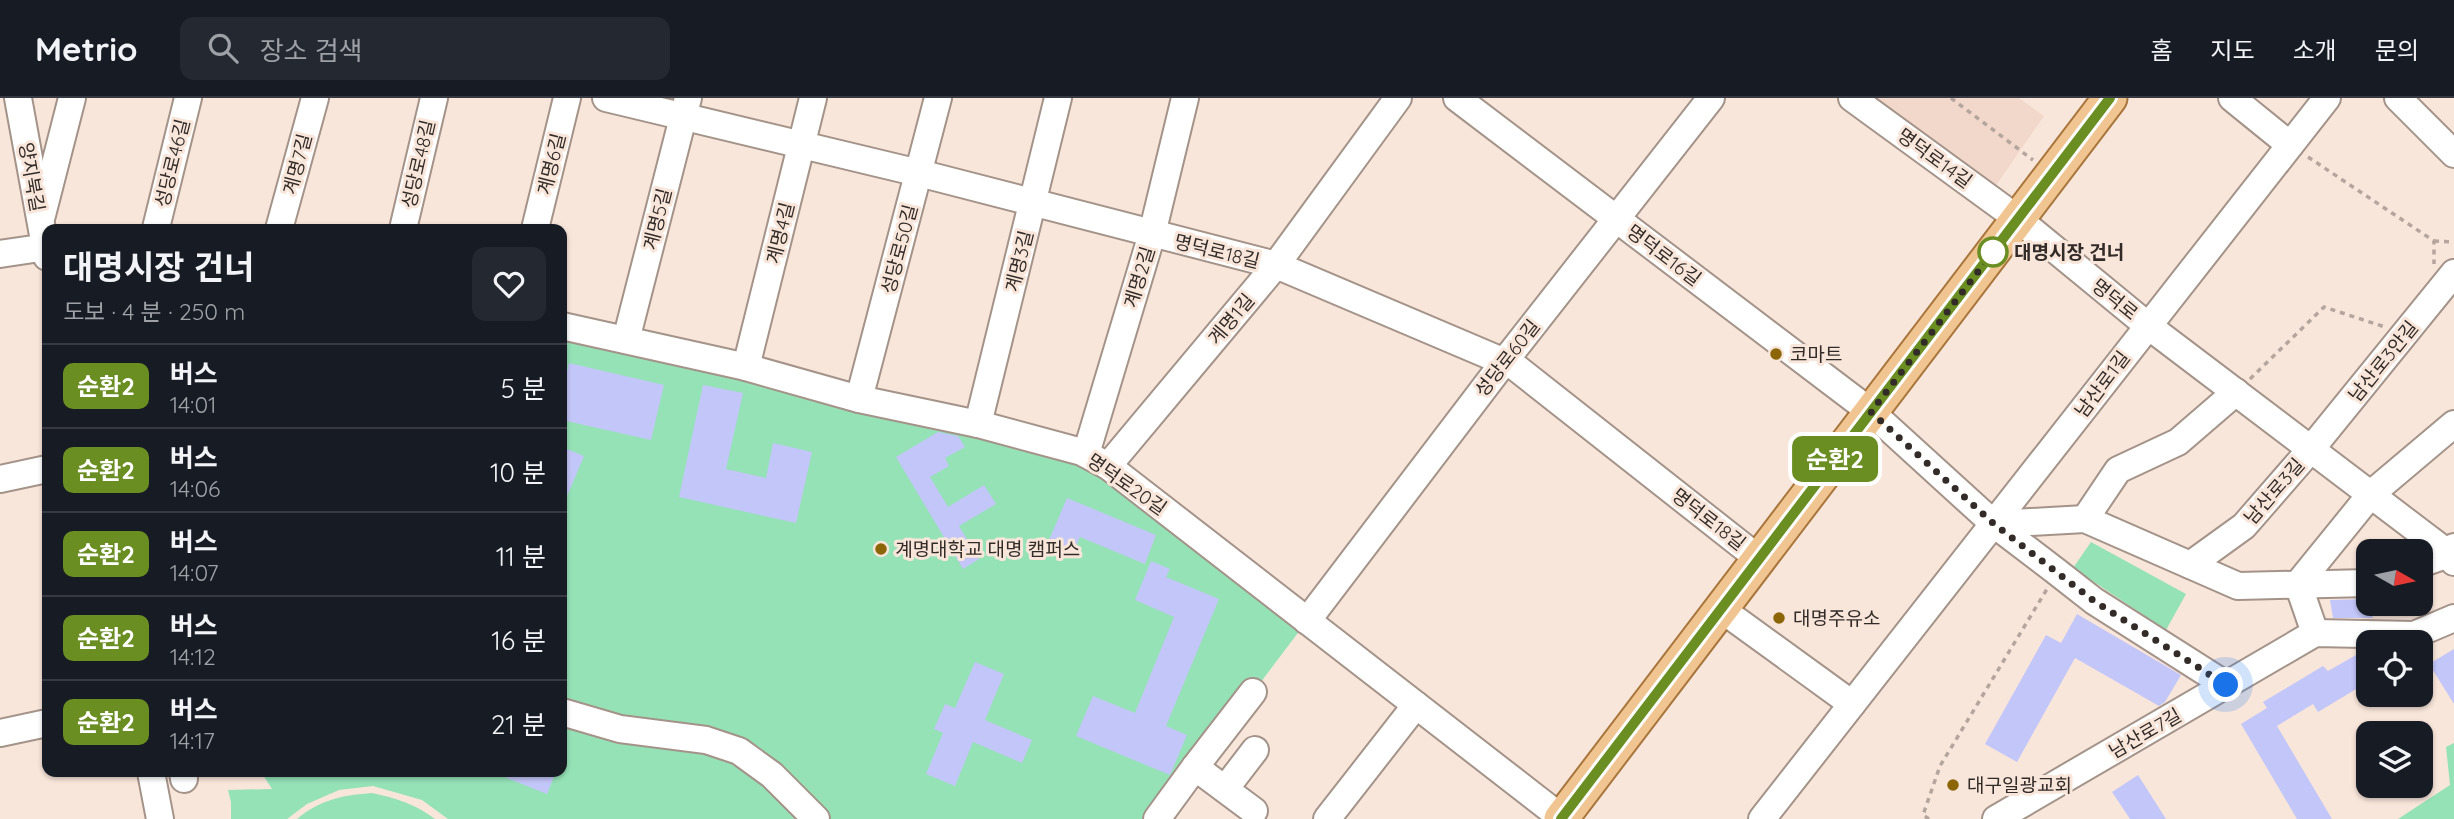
<!DOCTYPE html>
<html lang="ko">
<head>
<meta charset="utf-8">
<style>
	body { margin:0; font-family:Quicksand,"Noto Sans KR",sans-serif; background:#242831; color:#f1f3f6; height:100vh; display:flex; flex-direction:column; font-size:26px; white-space:nowrap }
	* { box-sizing:border-box; margin:0 }
	p { font-size:23px; color:#9ea1a6 }
	.icon { flex:none; width:38px; height:38px; fill:none; stroke:currentColor; stroke-width:2; stroke-linecap:round; stroke-linejoin:round }
	.map { position:relative; flex:1; overflow:hidden }
	.panel { position:absolute; left:42px; top:126px; width:525px; height:553px; display:flex; flex-direction:column; background:#171b24; border-radius:14px; box-shadow:0 2px 5px #0004 }
	.panel>* { flex:none }
	.badge { padding:0 14px; border-radius:10px; font-size:24px; line-height:46px }
	.needle { width:46px; rotate:99deg }
	.fabs { position:absolute; left:2356px; top:441px; display:grid; gap:14px }
	.fabs a { display:grid; place-items:center; width:77px; height:77px; border-radius:14px; background:#171b24; box-shadow:0 2px 5px #0004; font-size:35px }
	.you { position:absolute; width:35px; height:35px; margin:-18px; border:5px solid #fff; border-radius:50%; background:#1a73e8; box-shadow:0 0 0 10px #1a73e833 }
	.map>.badge { position:absolute; translate:-50% -50%; box-shadow:0 0 0 4px #fff }
	.round { display:grid; place-items:center; flex:none; width:74px; height:74px; border-radius:14px; background:#242831 }
	.overview { display:flex; align-items:center; justify-content:space-between; height:119px; padding:0 21px }
	h1 { font-size:33px; font-weight:700; line-height:52px }
	ul { padding:0; list-style:none }
	li { display:flex; align-items:center; gap:21px; height:84px; padding:0 21px; border-top:2px solid #363941 }
	li div { flex:1 }
	li b { display:block; font-size:26px }
	li em { font-style:normal }
	li .badge { min-width:77px; font-weight:700; text-align:center }
	header { display:flex; align-items:center; gap:42px; box-sizing:border-box; height:98px; padding:0 35px; background:#171b24; border-bottom:2px solid #363941 }
	header strong { font-size:33px }
	nav { display:flex; gap:38px; margin-inline-start:auto; font-size:24px }
	.search { width:490px; height:63px; background:#242831; display:flex; align-items:center; gap:18px; box-sizing:border-box; padding:0 24px; border-radius:14px; color:#9ea1a6; font-size:26px }
	.map>svg:first-child { display:block }
	.built { fill:#f2d8ca }
	.green { fill:#95e2b7 }
	.building { fill:#c3c6f8 }
	.lines { fill:none; stroke-linecap:round; stroke-linejoin:round }
	.minor-casing { stroke:#a49389; stroke-width:30 }
	.major-casing { stroke:#a8763c; stroke-width:37 }
	.path { stroke:#b4a59d; stroke-width:3.5; stroke-dasharray:5 5; stroke-linecap:butt }
	.minor { stroke:#fff; stroke-width:26 }
	.major { stroke:#f1c591; stroke-width:33 }
	.line-casing { stroke:#fff; stroke-width:16 }
	.line { stroke:#6b8e23; stroke-width:10 }
	.walk { stroke:#322b27; stroke-width:7; stroke-dasharray:0 12.6 }
	.stop-dot { fill:#fff; stroke:#6b8e23; stroke-width:3.5 }
	.poi-dot { fill:#8c6506; stroke:#f9e6db; stroke-width:2.5 }
	.labels { text-anchor:middle; dominant-baseline:central; stroke-width:6; stroke-linejoin:round; paint-order:stroke }
	.street-label { font-size:19px; fill:#322b27; stroke:#f9e6db }
	.stop-label { font-size:19px; font-weight:bold; fill:#322b27; stroke:#f9e6db; text-anchor:start }
	.poi-label { font-size:19px; fill:#322b27; stroke:#f9e6db; text-anchor:start }
</style>
</head>
<body>
<header>
<strong>Metrio</strong>
<div class="search"><svg class="icon" aria-label="search" viewBox="0 0 24 24"><circle cx="10" cy="10" r="6"/><path d="M15 15l6 6"/></svg>장소 검색</div>
<nav><a>홈</a><a>지도</a><a>소개</a><a>문의</a></nav>
</header>
<div class="map">
<svg width="2454" height="721" viewBox="0 0 2454 721">
	<rect width="100%" height="100%" fill="#f9e6db"/>
	<!-- built -->
	<polygon class="built" points="1863,0 2019,0 2044,18 1988,99"/>
	<!-- green -->
	<g class="green">
		<polygon points="562,228 1086,356 1307,523 1157,721 448,721 422,702 373,688 339,692 307,706 287,721 231,721 231,704 228,692 272,691 261,674 562,674"/>
		<polygon points="2091,444 2186,496 2166,532 2073,470"/>
		<polygon points="2454,645 2454,721 2398,721 2450,687 2446,649"/>
		<path d="M372,695c24,5 43,11 63,26h-138c22,-19 46,-24 75,-26z"/>
	</g>
	<!-- building -->
	<g class="building">
		<polygon points="569,265 664,287 651,342 562,322 562,295"/>
		<polygon points="703,287 743,295 726,371 766,380 773,345 812,354 796,425 679,399"/>
		<polygon points="938,334 958,338 965,349 945,360 949,368 930,379 948,409 984,387 996,406 959,428 979,461 963,471 896,359"/>
		<polygon points="562,349 584,358 562,410"/>
		<polygon points="1067,400 1156,437 1145,466 1080,439 1071,459 1046,449"/>
		<polygon points="1151,463 1170,471 1166,479 1219,501 1166,628 1187,637 1170,677 1076,638 1093,598 1135,615 1174,519 1135,502"/>
		<polygon points="2368,501 2373,520 2333,520 2330,502"/>
		<polygon points="2077,516 2181,577 2165,604 2159,608 2075,560 2017,664 1985,646 2046,537 2061,545"/>
		<polygon points="2454,551 2454,606 2429,566"/>
		<polygon points="2356,557 2368,577 2368,584 2318,614 2313,606 2277,628 2332,721 2297,721 2241,626 2267,610 2263,604 2323,568 2328,573"/>
		<polygon points="975,564 1004,576 985,622 1032,642 1022,665 973,644 955,688 926,676 943,635 934,631 945,606 955,610"/>
		<polygon points="492,674 556,674 547,696"/>
		<polygon points="2138,677 2166,721 2130,721 2112,694"/>
	</g>
	<g class="lines">
		<defs>
			<g id="minor">
				<polyline points="18,0 47,159"/>
				<polyline points="606,0 919,75 1276,167 1514,268 1759,461"/>
				<polyline points="1457,0 1871,314 1994,426 2057,474 2094,503 2226,587"/>
				<polyline points="1852,0 2018,121 2147,227 2449,456 2454,464"/>
				<polyline points="2232,0 2290,47"/>
				<polyline points="2398,0 2454,56"/>
				<polyline points="42,117 72,0"/>
				<polyline points="156,130 188,0"/>
				<polyline points="279,131 315,0"/>
				<polyline points="403,131 434,0"/>
				<polyline points="535,131 567,0"/>
				<polyline points="0,156 47,149"/>
				<polyline points="562,228 742,268 859,301 978,326 1082,354 1108,368 1563,721"/>
				<polyline points="626,242 688,0"/>
				<polyline points="746,269 813,0"/>
				<polyline points="859,301 938,0"/>
				<polyline points="978,326 1058,0"/>
				<polyline points="1086,356 1152,136 1185,0"/>
				<polyline points="1108,368 1276,167 1398,0"/>
				<polyline points="0,381 47,371"/>
				<polyline points="2085,421 2118,372 2178,344 2236,294"/>
				<polyline points="1994,426 2085,421 2238,488 2368,485"/>
				<polyline points="2420,466 2449,456 2454,449"/>
				<polyline points="2190,467 2244,428 2311,351 2454,175"/>
				<polyline points="1721,511 1852,606"/>
				<polyline points="1307,523 1504,264 1711,0"/>
				<polyline points="2315,535 2298,486 2371,396 2454,326"/>
				<polyline points="562,614 620,631 706,642 739,653 772,677 816,721"/>
				<polyline points="0,635 47,625"/>
				<polyline points="1195,669 1253,594"/>
				<polyline points="151,674 160,721"/>
				<polyline points="183,674 184,681"/>
				<polyline points="1225,691 1255,652"/>
				<polyline points="1157,721 1195,669 1254,713"/>
				<polyline points="1327,721 1416,607"/>
				<polyline points="1762,721 2327,0"/>
				<polyline points="1996,721 2315,535 2414,537 2454,520"/>
			</g>
			<polyline id="major" points="1561,721 2110,0"/>
		</defs>
		<!-- minor casing -->
		<use href="#minor" class="minor-casing"/>
		<!-- major casing -->
		<use href="#major" class="major-casing"/>
		<!-- path -->
		<g class="path">
			<polyline points="1951,0 2033,62"/>
			<polyline points="2308,59 2434,143 2434,166"/>
			<polyline points="2434,143 2454,144"/>
			<polyline points="2250,281 2324,209 2385,229"/>
			<polyline points="1929,721 1923,717 1940,668 2047,491"/>
		</g>
		<!-- minor -->
		<use href="#minor" class="minor"/>
		<!-- major -->
		<use href="#major" class="major"/>
	</g>
	<g class="lines">
		<defs>
			<polyline id="line" points="1561,721 2110,0"/>
		</defs>
		<!-- line casing -->
		<use href="#line" class="line-casing"/>
		<!-- line -->
		<use href="#line" class="line"/>
		<!-- walk -->
		<polyline class="walk" points="1993,154 1871,314 1994,426 2094,503 2226,587"/>
	</g>
	<!-- markers -->
	<circle class="stop-dot" cx="1993" cy="154" r="14"/>
	<g class="poi-dot">
		<circle cx="1776" cy="256" r="7"/>
		<circle cx="881" cy="451" r="7"/>
		<circle cx="1779" cy="520" r="7"/>
		<circle cx="1953" cy="687" r="7"/>
	</g>
	<g class="labels">
		<!-- street labels -->
		<g class="street-label">
			<text transform="translate(1935 60) rotate(36)">명덕로14길</text>
			<text transform="translate(172 65) rotate(-76)">성당로46길</text>
			<text transform="translate(297 66) rotate(-75)">계명7길</text>
			<text transform="translate(418 66) rotate(-77)">성당로48길</text>
			<text transform="translate(551 66) rotate(-76)">계명6길</text>
			<text transform="translate(32 79) rotate(80)">양지북길</text>
			<text transform="translate(657 121) rotate(-76)">계명5길</text>
			<text transform="translate(780 135) rotate(-76)">계명4길</text>
			<text transform="translate(899 151) rotate(-75)">성당로50길</text>
			<text transform="translate(1217 153) rotate(14)">명덕로18길</text>
			<text transform="translate(1664 157) rotate(37)">명덕로16길</text>
			<text transform="translate(1019 163) rotate(-76)">계명3길</text>
			<text transform="translate(1139 179) rotate(-73)">계명2길</text>
			<text transform="translate(2115 201) rotate(39)">명덕로</text>
			<text transform="translate(1231 221) rotate(-50)">계명1길</text>
			<text transform="translate(1507 260) rotate(-52)">성당로60길</text>
			<text transform="translate(2383 263) rotate(-51)">남산로3안길</text>
			<text transform="translate(2102 286) rotate(-53)">남산로1길</text>
			<text transform="translate(1127 386) rotate(35)">명덕로20길</text>
			<text transform="translate(2274 393) rotate(-49)">남산로3길</text>
			<text transform="translate(1709 421) rotate(38)">명덕로18길</text>
			<text transform="translate(2145 635) rotate(-30)">남산로7길</text>
		</g>
		<!-- stop labels -->
		<g class="stop-label">
			<text x="2014" y="154">대명시장 건너</text>
		</g>
		<!-- poi labels -->
		<g class="poi-label">
			<text x="1790" y="256">코마트</text>
			<text x="895" y="451">계명대학교 대명 캠퍼스</text>
			<text x="1793" y="520">대명주유소</text>
			<text x="1967" y="687">대구일광교회</text>
		</g>
	</g>
</svg>
<div class="fabs">
<a><svg class="needle" viewBox="-14 -14 28 28"><path d="M0-13l5 13h-10z" fill="#e53935"/><path d="M0 13l5-13h-10z" fill="#9ea1a6"/></svg></a>
<a><svg class="icon" aria-label="locate" viewBox="0 0 24 24"><circle cx="12" cy="12" r="6"/><path d="M12 2v4M12 18v4M2 12h4M18 12h4"/></svg></a>
<a><svg class="icon" aria-label="layers" viewBox="0 0 24 24"><path d="M12 4l9 5-9 5-9-5zM3 14l9 5 9-5"/></svg></a>
</div>
<div class="you" style="left:2226px;top:587px"></div>
<b class="badge" style="left:1835px;top:361px;background:#6b8e23;color:#fff">순환2</b>
<section class="panel">
<div class="overview"><div><h1>대명시장 건너</h1><p>도보 · 4 분 · 250 m</p></div><a class="round"><svg class="icon" aria-label="heart" viewBox="0 0 24 24"><path d="M12 20l-8-8c-3-5 5-10 8-4 3-6 11-1 8 4z"/></svg></a></div>
<ul>
<li><span class="badge" style="background:#6b8e23;color:#fff">순환2</span><div><b>버스</b><p>14:01</p></div><em>5 분</em></li>
<li><span class="badge" style="background:#6b8e23;color:#fff">순환2</span><div><b>버스</b><p>14:06</p></div><em>10 분</em></li>
<li><span class="badge" style="background:#6b8e23;color:#fff">순환2</span><div><b>버스</b><p>14:07</p></div><em>11 분</em></li>
<li><span class="badge" style="background:#6b8e23;color:#fff">순환2</span><div><b>버스</b><p>14:12</p></div><em>16 분</em></li>
<li><span class="badge" style="background:#6b8e23;color:#fff">순환2</span><div><b>버스</b><p>14:17</p></div><em>21 분</em></li>
</ul>
</section>
</div>
</body>
</html>
